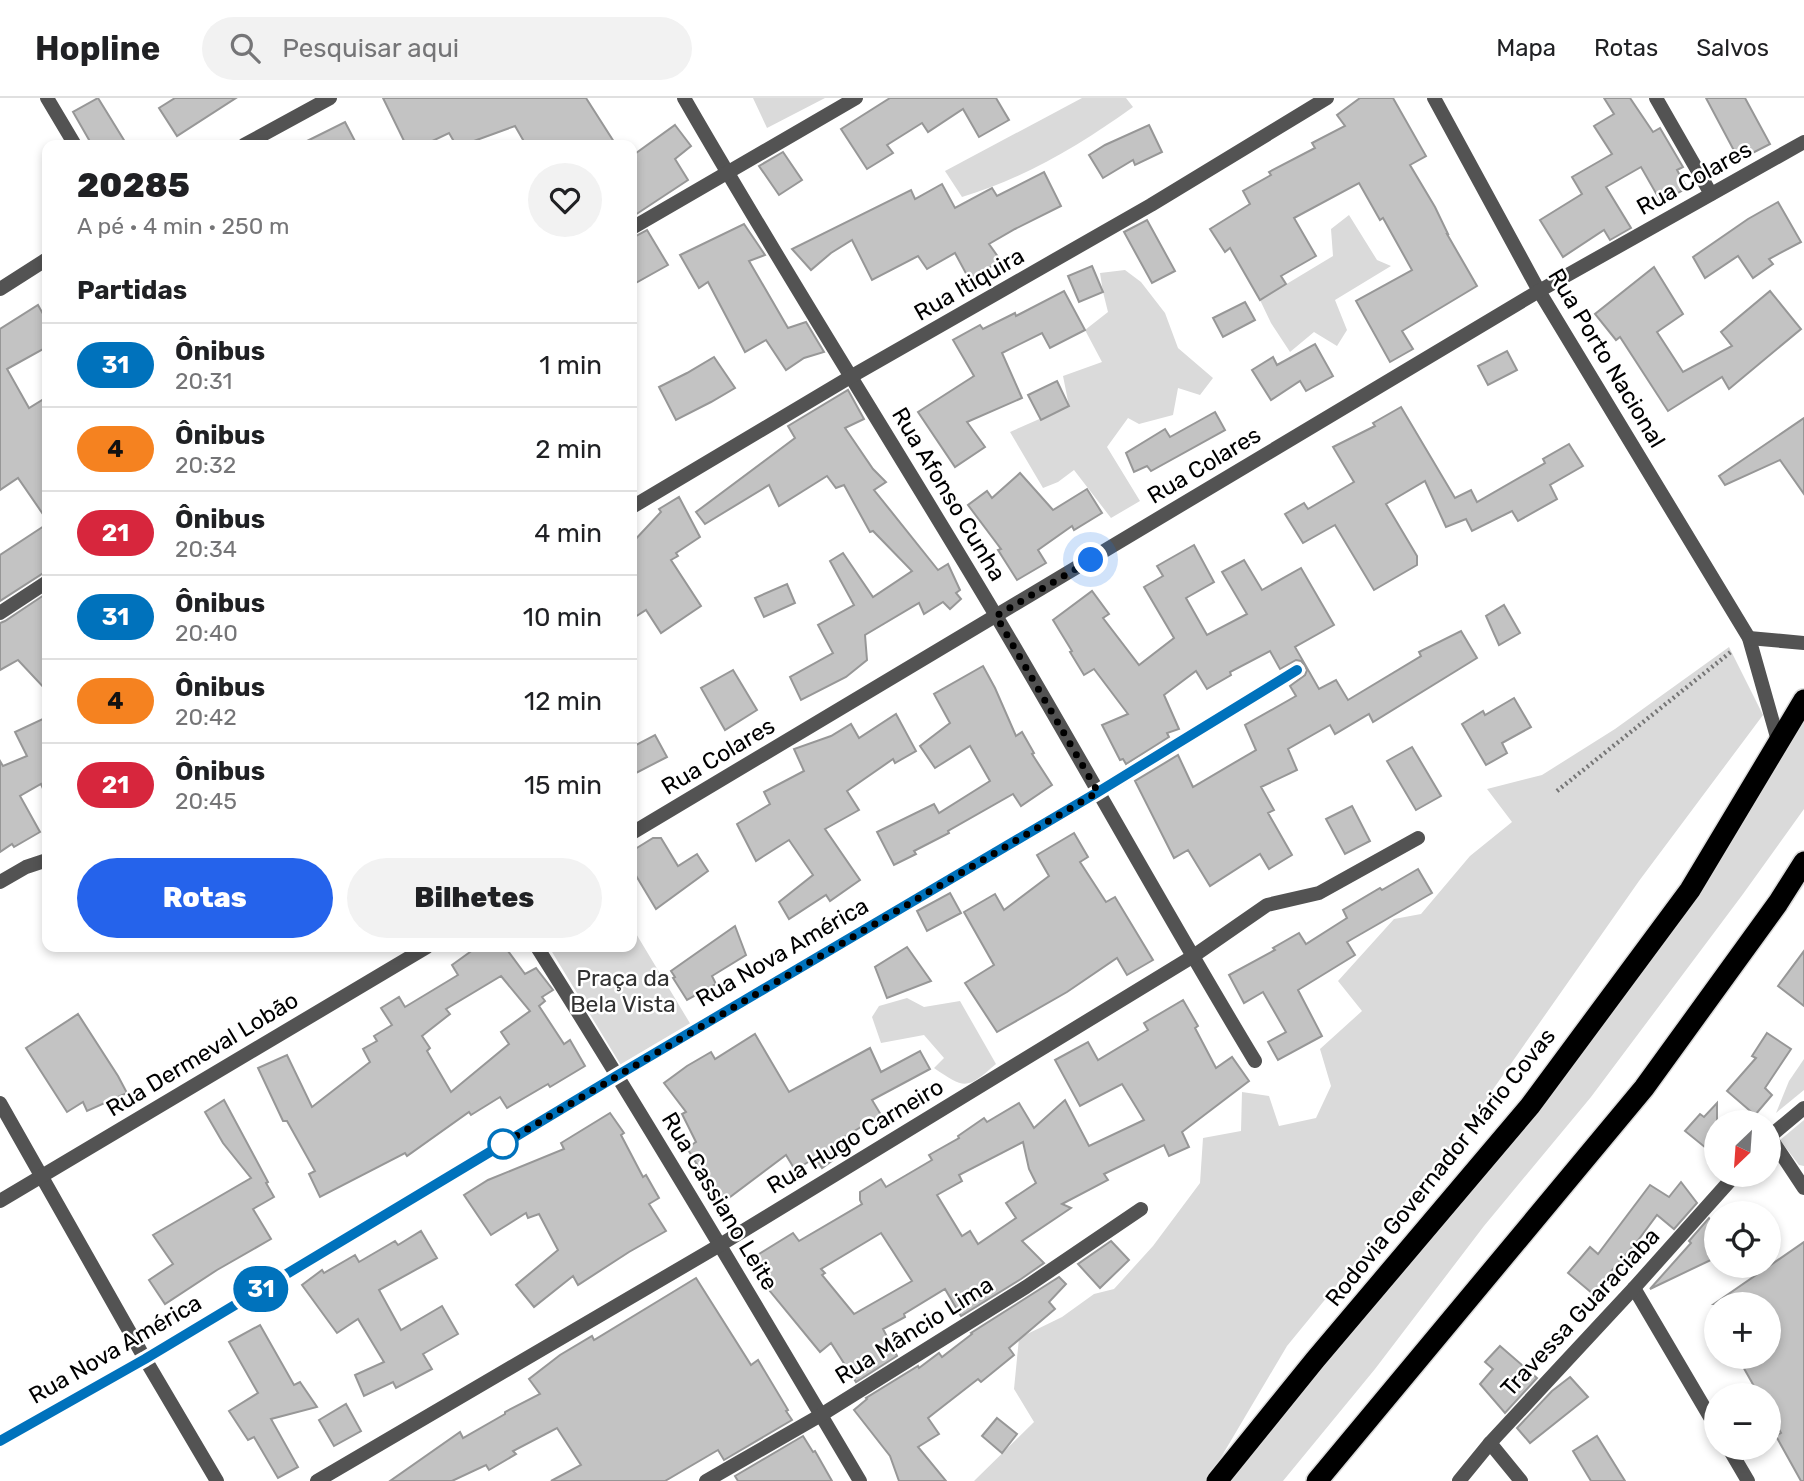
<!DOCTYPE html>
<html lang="pt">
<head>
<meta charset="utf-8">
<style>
	body { margin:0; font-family:Rubik,sans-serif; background:#f2f2f2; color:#202124; height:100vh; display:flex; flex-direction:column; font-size:26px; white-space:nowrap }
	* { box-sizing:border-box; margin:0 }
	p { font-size:23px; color:#757577 }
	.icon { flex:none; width:38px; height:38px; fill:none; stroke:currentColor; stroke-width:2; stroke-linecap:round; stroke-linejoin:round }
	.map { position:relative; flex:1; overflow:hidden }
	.drawer { position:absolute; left:42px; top:42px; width:595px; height:812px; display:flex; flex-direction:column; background:#fff; border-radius:14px; box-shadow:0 4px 10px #0003 }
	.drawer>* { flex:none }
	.badge { padding:0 14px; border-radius:23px; font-size:24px; line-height:46px }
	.needle { width:46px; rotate:205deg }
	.fabs { position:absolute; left:1704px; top:1012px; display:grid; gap:14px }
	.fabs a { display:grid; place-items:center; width:77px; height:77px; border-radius:50%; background:#fff; box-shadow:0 4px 10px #0003; font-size:35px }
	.you { position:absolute; width:35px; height:35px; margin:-18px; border:5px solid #fff; border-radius:50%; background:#1a73e8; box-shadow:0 0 0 10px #1a73e833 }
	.map>.badge { position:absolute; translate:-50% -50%; box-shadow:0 0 0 4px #fff }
	h2 { padding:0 35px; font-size:26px; line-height:63px }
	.round { display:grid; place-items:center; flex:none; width:74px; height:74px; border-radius:37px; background:#f2f2f2 }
	.summary { display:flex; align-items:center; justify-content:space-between; height:119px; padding:0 35px }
	h1 { font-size:33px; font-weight:800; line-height:52px }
	.action { display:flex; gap:14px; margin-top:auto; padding:14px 35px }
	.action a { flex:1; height:80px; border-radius:42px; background:#2563eb; color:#fff; font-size:28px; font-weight:800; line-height:80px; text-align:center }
	.action a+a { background:#f2f2f2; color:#202124 }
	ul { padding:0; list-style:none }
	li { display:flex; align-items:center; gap:21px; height:84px; padding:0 35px; border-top:2px solid #e0e0e0 }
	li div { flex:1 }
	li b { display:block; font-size:26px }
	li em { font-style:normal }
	li .badge { min-width:77px; font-weight:700; text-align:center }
	header { display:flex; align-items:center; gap:42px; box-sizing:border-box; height:98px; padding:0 35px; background:#fff; border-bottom:2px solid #e0e0e0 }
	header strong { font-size:33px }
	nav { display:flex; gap:38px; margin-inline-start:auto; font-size:24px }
	.search { width:490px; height:63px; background:#f2f2f2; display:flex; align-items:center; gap:18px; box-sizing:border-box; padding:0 24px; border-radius:38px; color:#757577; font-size:26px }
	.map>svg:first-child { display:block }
	.green { fill:#dadada }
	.building { fill:#c3c3c3; stroke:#979797; stroke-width:2; fill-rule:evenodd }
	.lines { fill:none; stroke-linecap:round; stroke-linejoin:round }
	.highway-casing { stroke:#dbdbdb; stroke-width:24 }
	.path { stroke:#757575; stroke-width:4.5; stroke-dasharray:2 3.5; stroke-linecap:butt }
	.street { stroke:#535353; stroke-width:14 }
	.highway { stroke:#000; stroke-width:21 }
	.line-casing { stroke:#fff; stroke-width:16 }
	.line { stroke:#0072bc; stroke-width:10 }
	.walk { stroke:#000; stroke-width:7; stroke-dasharray:0 12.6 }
	.stop-dot { fill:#fff; stroke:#0072bc; stroke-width:3.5 }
	.labels { text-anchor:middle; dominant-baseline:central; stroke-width:5; stroke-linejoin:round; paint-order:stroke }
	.street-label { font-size:23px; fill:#000; stroke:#fff }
	.park-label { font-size:23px; fill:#313131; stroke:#fff }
</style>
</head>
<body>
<header>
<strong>Hopline</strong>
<div class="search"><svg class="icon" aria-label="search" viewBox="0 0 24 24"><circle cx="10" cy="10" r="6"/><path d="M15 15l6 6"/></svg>Pesquisar aqui</div>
<nav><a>Mapa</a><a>Rotas</a><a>Salvos</a></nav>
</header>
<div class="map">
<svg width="1804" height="1383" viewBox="0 0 1804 1383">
	<rect width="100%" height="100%" fill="#fff"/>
	<!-- green -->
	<g class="green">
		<polygon points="753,0 825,0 767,30"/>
		<path d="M1082,0h44l7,9c-53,38 -108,71 -171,90l-17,-26z"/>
		<polygon points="1349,117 1377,162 1391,168 1335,202 1347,232 1337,248 1314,234 1290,254 1271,225 1260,202 1333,158 1331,131"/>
		<polygon points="1125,172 1141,184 1165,215 1178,250 1213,280 1200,297 1178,290 1173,317 1139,326 1128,320 1107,349 1140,403 1111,420 1074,372 1058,384 1043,390 1010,334 1069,308 1063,278 1102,264 1085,232 1108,214 1103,194 1100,175"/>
		<polygon points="1729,549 1763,617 1639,783 1468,1027 1287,1248 1207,1383 974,1383 1034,1324 1014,1291 1019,1240 1062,1219 1094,1196 1114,1191 1153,1148 1200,1085 1203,1040 1241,1033 1242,994 1269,998 1279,1028 1316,1020 1331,988 1320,951 1362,913 1338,883 1394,821 1421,816 1470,758 1512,724 1487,691 1542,677 1615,631"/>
		<polygon points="1804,622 1804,711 1743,796 1591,999 1484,1128 1375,1271 1283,1383 1222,1383 1720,756"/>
		<polygon points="632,829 691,927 622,969 549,849 632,849"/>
		<path d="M907,900l17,9 36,-6 36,63c-29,25 -30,26 -62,4l10,-10 -20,-23 -43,8 -9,-26 7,-11z"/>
		<polygon points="1804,961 1804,992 1776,1015 1789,983"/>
		<polygon points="1804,1022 1804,1068 1799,1067 1780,1042"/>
	</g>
	<!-- building -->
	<g class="building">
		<polygon points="98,0 127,47 92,47 73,14"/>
		<polygon points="175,0 236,0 177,38 159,10"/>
		<polygon points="383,0 586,0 616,47 526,47 515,28 463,47 456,47 449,35 424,47 406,47"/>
		<polygon points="890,0 996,0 1009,22 979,39 963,11 928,34 922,25 887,47 893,55 867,71 841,31"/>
		<polygon points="1360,0 1393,0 1426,58 1410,67 1435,109 1448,136 1447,136 1477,188 1402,233 1413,251 1390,264 1356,203 1412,172 1383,120 1380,122 1359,85 1294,120 1316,158 1281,178 1286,186 1260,202 1230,150 1225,154 1210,131 1250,106 1243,93 1271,77 1269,74 1315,50 1312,45 1345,28 1337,17"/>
		<polygon points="1604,0 1630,0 1653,34 1660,30 1683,69 1677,72 1687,90 1661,104 1641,69 1606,89 1631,130 1610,142 1604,132 1563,159 1540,122 1582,96 1572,79 1612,56 1594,28 1614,16"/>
		<polygon points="1706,0 1745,0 1770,46 1739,62"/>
		<polygon points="345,24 357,47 299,47"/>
		<polygon points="675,27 691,48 675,61 688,82 632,119 632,58"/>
		<polygon points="1149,27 1162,54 1135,67 1133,62 1103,80 1089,57 1105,47"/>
		<polygon points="783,54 802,82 779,97 759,68"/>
		<polygon points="1044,74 1061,108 1015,131 989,146 1001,163 969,181 955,155 927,171 918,158 872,182 852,142 831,155 811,172 792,151 911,92 915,101 942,86 955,110 992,90 997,98"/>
		<polygon points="1778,104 1801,144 1769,161 1773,166 1753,180 1738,158 1705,180 1693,159 1748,121"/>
		<polygon points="1147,122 1175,173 1152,185 1124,134"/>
		<polygon points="744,126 765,157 749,163 788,230 806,224 824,254 804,260 786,272 766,242 745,254 708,184 699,190 680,157"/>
		<polygon points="647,132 668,167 632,187 632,140"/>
		<polygon points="1092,168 1103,194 1079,204 1068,178"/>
		<polygon points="1654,169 1683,216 1657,234 1683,274 1732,248 1721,234 1770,193 1801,231 1729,291 1722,279 1668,313 1620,239 1616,242 1595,216"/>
		<polygon points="1064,193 1085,232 1050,250 1042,235 1002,255 1022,300 967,324 985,349 955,369 918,314 974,278 953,242 980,227 983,231 1015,215 1016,218"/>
		<polygon points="1245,204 1255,222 1223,239 1213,220"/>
		<polygon points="38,207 47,223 47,249 7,271 29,310 47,299 47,422 18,380 0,392 0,231"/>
		<polygon points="1315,246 1333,278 1306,293 1300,283 1271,302 1252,272 1273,259 1277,267"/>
		<polygon points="1507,253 1517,272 1488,287 1478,268"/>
		<polygon points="714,259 735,290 711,304 676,322 659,289 687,275"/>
		<polygon points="1057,283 1069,308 1041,322 1028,297"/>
		<polygon points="848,292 864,321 845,330 873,371 886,384 874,392 938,472 948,466 960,492 956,495 961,501 950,511 943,504 924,516 919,505 865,537 867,562 846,579 801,602 790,579 833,555 818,527 854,507 830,463 843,455 873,499 912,473 873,433 870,434 844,387 836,390 827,378 779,408 769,387 705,426 696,414 795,340 788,328"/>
		<polygon points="1401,309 1455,400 1471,392 1477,404 1545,365 1543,361 1569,346 1583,368 1550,387 1557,401 1518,423 1512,413 1472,433 1466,421 1446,429 1425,383 1386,406 1417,458 1417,467 1374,492 1335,427 1303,445 1285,416 1304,405 1308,411 1354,384 1333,349 1375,328 1373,325"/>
		<polygon points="1215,314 1225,332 1151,373 1147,368 1134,374 1126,355 1165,331 1170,339"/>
		<polygon points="1804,320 1804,396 1780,362 1725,387 1719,378"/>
		<polygon points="1020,375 1053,412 1087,391 1102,415 1074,432 1072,428 1038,452 1046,465 1017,482 998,452 1001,451 968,407 987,393 992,400"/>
		<polygon points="679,399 700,439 676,455 678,458 671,462 701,508 661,535 646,512 632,521 632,445 661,414 659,411"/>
		<polygon points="47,426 47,474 42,476 0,503 0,457"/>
		<polygon points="1194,447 1214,484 1186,500 1207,537 1247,516 1222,474 1244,462 1262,492 1301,470 1334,527 1295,549 1319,591 1336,582 1348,602 1421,558 1419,554 1461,533 1477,560 1373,624 1369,616 1335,636 1330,627 1288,651 1297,672 1261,689 1274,712 1268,715 1292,757 1269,771 1260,756 1210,788 1188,752 1174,760 1135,683 1178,657 1193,689 1256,652 1245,627 1296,598 1290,588 1305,577 1307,572 1305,568 1301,563 1296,562 1280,571 1270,553 1230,574 1231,577 1207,591 1196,573 1164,597 1179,631 1167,635 1169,639 1126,666 1123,661 1120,662 1102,627 1128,616 1094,571 1084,577 1070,554 1072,553 1053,522 1092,493 1109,516 1103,520 1139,567 1174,540 1144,489 1163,478 1157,468"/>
		<polygon points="787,486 795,505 764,519 755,500"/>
		<polygon points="47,495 47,593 18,562 0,572 0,525 5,523"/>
		<polygon points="1504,507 1520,535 1499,547 1486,518"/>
		<polygon points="983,568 995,590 1016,638 1022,634 1034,655 1032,656 1052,687 1021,708 1013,696 948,733 949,735 914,753 916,756 894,767 877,734 934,706 939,715 990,683 970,648 935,670 920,648 950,625 934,596"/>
		<polygon points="733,572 757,612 725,632 701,590"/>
		<polygon points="1514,600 1531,629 1502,645 1507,655 1486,667 1462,626 1483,613 1485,617"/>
		<polygon points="896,616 916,653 895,665 893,661 847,693 859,712 825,731 860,782 830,803 826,797 789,821 779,804 813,777 789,742 756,763 737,726 770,706 764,694 804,673 794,651 831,638 851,626 859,640"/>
		<polygon points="47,619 47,700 41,686 20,698 40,734 14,749 12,746 0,754 0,663 3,668 27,658 15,634"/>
		<polygon points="655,637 667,659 632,677 632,649"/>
		<polygon points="1412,649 1441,698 1416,712 1387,663"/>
		<polygon points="1352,708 1370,743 1345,756 1326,721"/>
		<polygon points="1074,735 1088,759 1080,764 1106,804 1115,799 1153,862 1127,877 1117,860 1067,894 997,934 965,885 994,867 964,814 995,796 1004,812 1049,778 1037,757"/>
		<polygon points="653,740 661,740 678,768 697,756 708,773 656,811 632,771 632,753"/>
		<polygon points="1418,771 1432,795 1347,844 1355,857 1298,892 1322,938 1278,962 1268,944 1286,934 1263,894 1244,905 1229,877 1275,852 1273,850 1299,835 1306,846 1347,820 1343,812 1380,790 1382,792"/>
		<polygon points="950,795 961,815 927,833 917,813"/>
		<polygon points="735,828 746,857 712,878 716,886 687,902 673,880 675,879 671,873"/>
		<path d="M477,849h28l20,27 11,-6 17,22 -11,7 3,4 -6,5 25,38 6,-4 15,26 -35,21 -2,-3 -41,24 -7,-11 -29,18 -2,-3 -62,44 -2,-3 -85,44 -11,-23 6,-3 -28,-50h-4l-25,-53 29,-13 25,52 58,-45 -7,-13 14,-8 -3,-5 18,-11 -11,-17 18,-11 6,10 53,-32 -6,-10zM501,878l29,35 -29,21 8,12 -58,48 -24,-41 3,-3 -8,-12 28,-22 -4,-5z"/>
		<polygon points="907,849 931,883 887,900 875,869"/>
		<polygon points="1804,853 1804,908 1778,888"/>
		<path d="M1183,902l15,26 -3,2 21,40 16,-11 17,24 -67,51 7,15 -20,9 -5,-11 -60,29 4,6 -46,24 9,4 -49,33 22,22 -23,16 -60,37 -16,-27 -41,25 1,3 -22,12 14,27 -41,26 -25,-39 -11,9 -74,-90 47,-29 6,8 63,-37 -2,-4v-8l21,-13 5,8 46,-27 -3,-5 30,-17 -1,-2 26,-18 3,4 32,-19 15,25 31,-28 24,46 55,-26 -22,-36 -42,22 -25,-46 33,-18 10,18 50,-30 -4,-7zM1023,1044l6,27 7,14 -30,20 10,15 -38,26 -8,-13 -8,5 -25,-41 25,-14 -3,-6zM881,1135l31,48 -58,33 -32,-39 3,-2 -4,-4z"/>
		<polygon points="78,916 118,978 127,995 87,1013 83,1004 67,1014 26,950"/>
		<polygon points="1767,935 1791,951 1765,990 1772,997 1755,1017 1727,993 1756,960 1752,958"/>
		<polygon points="755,936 789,994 870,950 881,974 920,953 930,971 872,1002 881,1017 841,1041 847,1052 822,1070 815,1060 795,1072 786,1057 726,1102 703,1072 701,1073 687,1050 696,1044 682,1016 686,1014 664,985 687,968 711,954 715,961"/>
		<polygon points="224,1002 268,1084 266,1085 274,1099 253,1111 271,1141 217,1172 165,1206 149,1182 173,1166 153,1137 251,1080 223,1045 205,1014"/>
		<polygon points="1717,1005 1717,1059 1685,1033 1700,1016 1704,1019"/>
		<polygon points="610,1015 624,1035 621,1037 643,1079 646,1077 659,1100 649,1106 666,1133 629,1154 578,1187 573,1178 534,1209 516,1187 558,1152 539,1116 528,1120 526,1115 491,1137 464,1097 488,1082 564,1051 561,1045"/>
		<polygon points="1681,1084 1697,1105 1674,1131 1657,1117 1636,1145 1592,1195 1568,1175 1590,1149 1598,1156 1650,1087 1669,1099"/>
		<polygon points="1709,1120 1717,1130 1717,1159 1650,1191 1691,1145 1689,1143"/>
		<polygon points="421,1133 437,1160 379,1192 401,1232 442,1208 458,1236 423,1256 432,1271 396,1290 393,1284 364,1298 355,1277 384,1264 358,1221 337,1235 302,1187 322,1172 324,1175 355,1157 359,1164 395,1143 398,1147"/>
		<polygon points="1111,1143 1129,1162 1100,1190 1078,1166"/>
		<polygon points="1804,1144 1804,1383 1801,1383 1776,1338 1781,1335 1769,1315 1769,1297 1759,1297 1737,1258 1769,1258 1769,1206 1714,1206"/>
		<polygon points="1059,1179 1066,1186 1049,1204 1055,1211 1009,1250 1014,1257 981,1284 978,1281 928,1320 939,1336 918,1349 946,1383 899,1383 890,1358 854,1312 867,1301 866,1300 918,1268 919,1270 939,1255 942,1259 972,1236 971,1235"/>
		<polygon points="696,1180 751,1267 758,1262 788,1312 786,1313 792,1322 724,1362 718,1352 665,1383 551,1383 581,1367 557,1330 513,1353 516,1356 489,1372 486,1367 452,1383 390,1383 460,1334 463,1340 505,1316 505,1314 540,1296 529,1281 560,1257 592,1238 594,1242"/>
		<polygon points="260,1227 294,1287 300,1284 317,1309 271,1321 298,1369 278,1380 254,1339 248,1342 229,1313 258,1295 229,1244"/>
		<polygon points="1500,1248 1537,1280 1505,1315 1480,1286 1493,1271 1485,1264"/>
		<polygon points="1570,1279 1588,1299 1530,1345 1517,1330 1552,1293"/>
		<polygon points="346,1306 361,1333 334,1348 319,1322"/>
		<polygon points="997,1320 1017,1336 1002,1355 982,1338"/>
		<polygon points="803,1338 813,1354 815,1353 832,1383 738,1383 735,1378"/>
		<polygon points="1597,1338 1625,1383 1591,1383 1573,1353"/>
	</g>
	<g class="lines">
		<defs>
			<g id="highway">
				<polyline points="1217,1383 1315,1262 1530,1008 1690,792 1804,602"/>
				<polyline points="1317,1383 1644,990 1778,805 1804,764"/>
			</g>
		</defs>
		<!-- highway casing -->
		<use href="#highway" class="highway-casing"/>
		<!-- path -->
		<polyline class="path" points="1557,693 1732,553"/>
		<!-- street -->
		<g class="street">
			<polyline points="47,0 75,47"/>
			<path d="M684,0c100,174 208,343 311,516 88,148 171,300 260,447"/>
			<polyline points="1434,0 1539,193 1749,540 1779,646"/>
			<polyline points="1656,0 1711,96"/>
			<polyline points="244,47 330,0"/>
			<polyline points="632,130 856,0"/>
			<polyline points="0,191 47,161"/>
			<polyline points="632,409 852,278 1151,107 1327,0"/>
			<polyline points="0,515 47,484"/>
			<polyline points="1749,540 1804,545"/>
			<polyline points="632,735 1539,193 1804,44"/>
			<polyline points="0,784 26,769 47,762"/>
			<path d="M537,849c111,176 217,355 323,534"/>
			<polyline points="0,1005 145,1261 217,1383"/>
			<polyline points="1769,1039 1804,1010"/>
			<polyline points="1770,1039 1804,1090"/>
			<polyline points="0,1103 427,849"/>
			<polyline points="1634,1190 1717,1331"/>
			<polyline points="0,1343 145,1261 618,977 1099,694 1297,572"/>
			<polyline points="1490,1345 1521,1383"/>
			<polyline points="1728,1349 1748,1383"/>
			<polyline points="317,1383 720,1147 1192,859 1267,807 1319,795 1418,740"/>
			<polyline points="706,1383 821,1317 1026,1189 1141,1111"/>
			<polyline points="1459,1383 1490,1345 1634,1190 1736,1076"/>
		</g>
		<!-- highway -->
		<use href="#highway" class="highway"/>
	</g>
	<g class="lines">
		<defs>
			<polyline id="line" points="0,1343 145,1261 618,977 1098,694 1297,572"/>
		</defs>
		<!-- line casing -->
		<use href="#line" class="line-casing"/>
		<!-- line -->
		<use href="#line" class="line"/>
		<!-- walk -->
		<polyline class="walk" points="503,1046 499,1048 1098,694 996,518 1091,462"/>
	</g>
	<!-- markers -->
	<circle class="stop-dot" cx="503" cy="1046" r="14"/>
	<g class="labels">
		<!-- street labels -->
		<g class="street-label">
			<text transform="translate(1694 80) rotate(-29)">Rua Colares</text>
			<text transform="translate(969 186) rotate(-30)">Rua Itiquira</text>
			<text transform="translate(1607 260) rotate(59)">Rua Porto Nacional</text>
			<text transform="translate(1204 367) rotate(-31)">Rua Colares</text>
			<text transform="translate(949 396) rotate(59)">Rua Afonso Cunha</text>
			<text transform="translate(718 658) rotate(-31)">Rua Colares</text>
			<text transform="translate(782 854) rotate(-30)">Rua Nova América</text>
			<text transform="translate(202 956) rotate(-31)">Rua Dermeval Lobão</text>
			<text transform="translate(855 1038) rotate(-31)">Rua Hugo Carneiro</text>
			<text transform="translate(1440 1069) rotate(-51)">Rodovia Governador Mário Covas</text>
			<text transform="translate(720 1103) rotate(59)">Rua Cassiano Leite</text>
			<text transform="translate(1580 1214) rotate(-47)">Travessa Guaraciaba</text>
			<text transform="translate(914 1232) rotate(-32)">Rua Mâncio Lima</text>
			<text transform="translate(115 1251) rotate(-30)">Rua Nova América</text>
		</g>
		<!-- park labels -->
		<g class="park-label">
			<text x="623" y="880">Praça da<tspan x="623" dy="26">Bela Vista</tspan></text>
		</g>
	</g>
</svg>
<div class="fabs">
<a><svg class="needle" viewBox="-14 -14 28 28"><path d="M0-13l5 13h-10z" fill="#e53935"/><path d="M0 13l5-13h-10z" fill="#757577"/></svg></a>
<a><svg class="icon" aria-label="locate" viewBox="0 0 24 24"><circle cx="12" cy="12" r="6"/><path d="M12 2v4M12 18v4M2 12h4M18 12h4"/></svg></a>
<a>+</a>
<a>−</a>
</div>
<div class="you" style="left:1091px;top:462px"></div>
<b class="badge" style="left:261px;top:1191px;background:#0072bc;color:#fff">31</b>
<section class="drawer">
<div class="summary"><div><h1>20285</h1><p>A pé · 4 min · 250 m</p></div><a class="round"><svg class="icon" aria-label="heart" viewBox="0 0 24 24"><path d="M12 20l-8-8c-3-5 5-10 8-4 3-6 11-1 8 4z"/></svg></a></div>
<h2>Partidas</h2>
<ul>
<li><span class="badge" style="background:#0072bc;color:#fff">31</span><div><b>Ônibus</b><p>20:31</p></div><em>1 min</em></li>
<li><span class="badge" style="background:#f58220;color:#111">4</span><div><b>Ônibus</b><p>20:32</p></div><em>2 min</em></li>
<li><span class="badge" style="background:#d7263d;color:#fff">21</span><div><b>Ônibus</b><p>20:34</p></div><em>4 min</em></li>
<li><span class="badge" style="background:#0072bc;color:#fff">31</span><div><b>Ônibus</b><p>20:40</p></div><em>10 min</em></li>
<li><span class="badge" style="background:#f58220;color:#111">4</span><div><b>Ônibus</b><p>20:42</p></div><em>12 min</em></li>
<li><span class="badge" style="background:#d7263d;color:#fff">21</span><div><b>Ônibus</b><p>20:45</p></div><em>15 min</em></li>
</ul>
<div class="action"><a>Rotas</a><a>Bilhetes</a></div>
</section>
</div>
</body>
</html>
